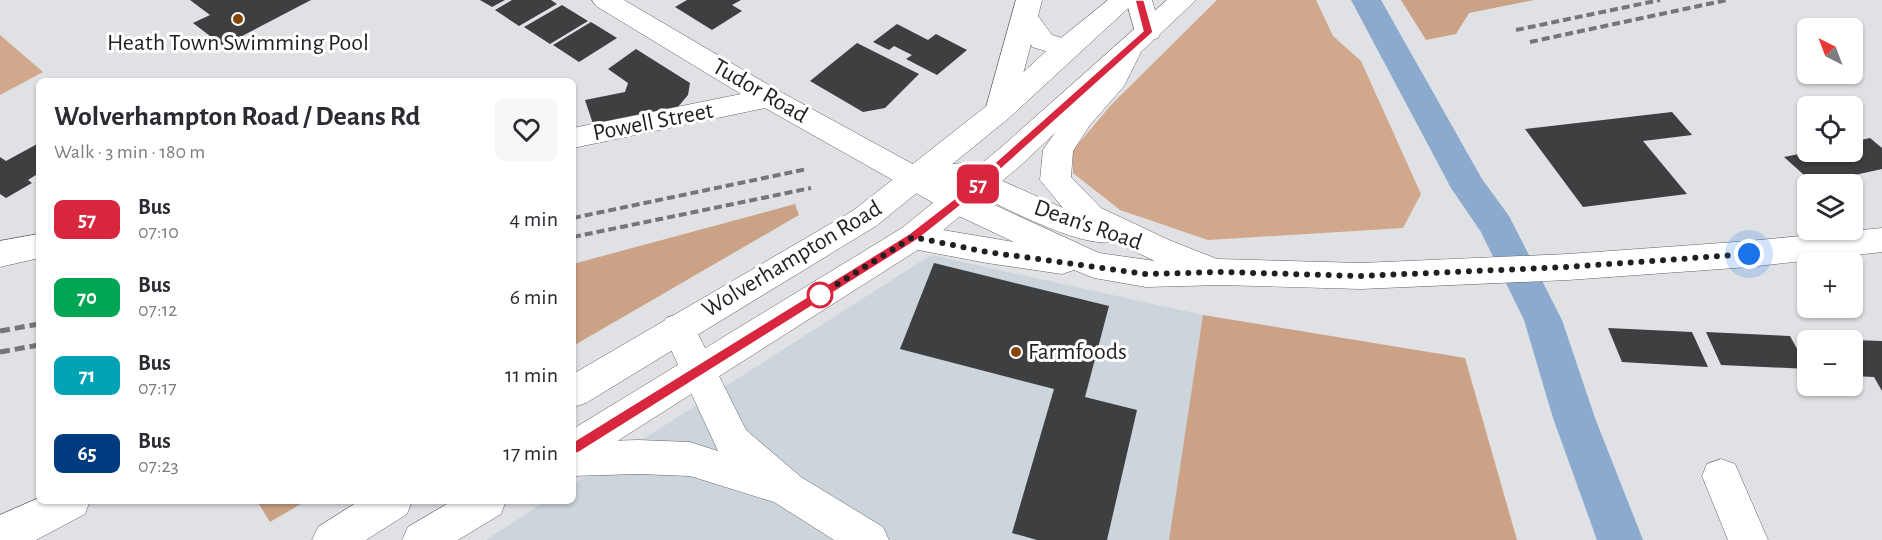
<!DOCTYPE html>
<html lang="en">
<head>
<meta charset="utf-8">
<style>
	body { margin:0; font-family:"Alegreya Sans",sans-serif; background:#f7f7f7; color:#2b2b33; height:100vh; display:flex; flex-direction:column; font-size:22px; white-space:nowrap }
	* { box-sizing:border-box; margin:0 }
	p { font-size:20px; color:#7c7c81 }
	.icon { flex:none; width:33px; height:33px; fill:none; stroke:currentColor; stroke-width:2; stroke-linecap:round; stroke-linejoin:round }
	.map { position:relative; flex:1; overflow:hidden }
	.drawer { position:absolute; left:36px; top:78px; width:540px; height:426px; display:flex; flex-direction:column; background:#fff; border-radius:9px; box-shadow:0 2px 4px #0004 }
	.drawer>* { flex:none }
	.badge { padding:0 12px; border-radius:9px; font-size:21px; line-height:39px }
	.needle { width:39px; rotate:318deg }
	.tools { position:absolute; left:1797px; top:18px; display:grid; gap:12px }
	.tools a { display:grid; place-items:center; width:66px; height:66px; border-radius:9px; background:#fff; box-shadow:0 2px 4px #0004; font-size:30px }
	.you { position:absolute; width:30px; height:30px; margin:-15px; border:4px solid #fff; border-radius:50%; background:#1a73e8; box-shadow:0 0 0 9px #1a73e833 }
	.map>.badge { position:absolute; translate:-50% -50%; box-shadow:0 0 0 3px #fff }
	.round { display:grid; place-items:center; flex:none; width:63px; height:63px; border-radius:9px; background:#f7f7f7 }
	.headline { display:flex; align-items:center; justify-content:space-between; height:102px; padding:0 18px }
	h1 { font-size:28px; font-weight:700; line-height:45px }
	ul { padding:0; list-style:none }
	li { display:flex; align-items:center; gap:18px; height:78px; padding:0 18px }
	li div { flex:1 }
	li b { display:block; font-size:22px }
	li em { font-style:normal }
	li .badge { min-width:66px; font-weight:700; text-align:center }
	.map>svg:first-child { display:block }
	.built { fill:#ccd4dc }
	.green { fill:#d1a88b }
	.forest { fill:#cba285 }
	.lines { fill:none; stroke-linecap:round; stroke-linejoin:round }
	.canal { fill:#8baace; fill-rule:evenodd }
	.building { fill:#3d3f41 }
	.minor-casing { stroke:#616366; stroke-width:1 }
	.major-casing { stroke:#616366; stroke-width:1 }
	.minor { fill:#fff; fill-rule:evenodd }
	.major { fill:#fff; fill-rule:evenodd }
	.rail-far1 { stroke:#757678; stroke-width:4; stroke-dasharray:8 4; stroke-linecap:butt }
	.rail { stroke:#757678; stroke-width:5; stroke-dasharray:10 5; stroke-linecap:butt }
	.line { fill:#d7263d; stroke:#fff; stroke-width:1.5 }
	.walk { stroke:#1f2021; stroke-width:6; stroke-dasharray:0 10.8 }
	.poi-dot { fill:#844507; stroke:#fff; stroke-width:2 }
	.stop-dot { fill:#fff; stroke:#d7263d; stroke-width:3 }
	.labels { text-anchor:middle; dominant-baseline:central; stroke-width:6; stroke-linejoin:round; paint-order:stroke }
	.poi-label { font-size:24px; fill:#1f2021; stroke:#fff }
	.street-label { font-size:24px; fill:#1f2021; stroke:#fff }
</style>
</head>
<body>
<div class="map">
<svg width="1882" height="540" viewBox="0 0 1882 540">
	<rect width="100%" height="100%" fill="#dfe1e4"/>
	<!-- built -->
	<polygon class="built" points="931,255 1203,315 1169,540 486,540 546,501 573,501 573,484"/>
	<!-- green -->
	<g class="green">
		<polygon points="1217,0 1316,0 1333,36 1361,61 1421,194 1403,228 1208,240 1120,210 1073,173 1073,150 1112,104"/>
		<polygon points="0,35 43,72 0,95"/>
	</g>
	<!-- forest -->
	<g class="forest">
		<polygon points="1401,0 1534,0 1469,13 1456,34 1426,40"/>
		<polygon points="795,204 799,215 573,346 573,264"/>
		<polygon points="1203,315 1465,358 1517,540 1169,540"/>
		<polygon points="257,501 306,501 270,522"/>
	</g>
	<g class="lines">
		<!-- canal -->
		<polygon class="canal" points="1351,0 1381,0 1482,179 1509,216 1562,320 1595,418 1643,540 1597,540 1553,418 1524,320 1481,232 1451,188"/>
	</g>
	<!-- building -->
	<g class="building">
		<polygon points="190,0 311,0 223,46 193,23 210,15"/>
		<polygon points="480,0 505,0 492,7"/>
		<polygon points="512,0 551,0 557,4 519,26 495,10"/>
		<polygon points="687,0 741,0 732,5 742,11 712,30 675,7"/>
		<polygon points="562,5 588,21 550,44 524,27"/>
		<polygon points="591,22 617,38 579,62 553,45"/>
		<polygon points="897,24 928,40 936,34 967,50 937,75 906,59 912,55 894,46 889,50 873,42"/>
		<polygon points="857,43 919,74 885,108 863,112 810,81"/>
		<polygon points="636,49 690,83 688,95 677,108 593,124 585,100 625,92 628,83 608,69"/>
		<polygon points="1672,112 1692,135 1643,141 1687,194 1583,207 1525,129"/>
		<polygon points="1870,138 1882,148 1882,169 1814,184 1784,157 1809,152 1852,152 1852,142"/>
		<polygon points="39,143 39,173 28,180 32,183 6,198 0,194 0,157 6,161"/>
		<polygon points="934,263 1109,306 1085,397 1137,410 1107,540 1037,540 1012,533 1054,389 900,349"/>
		<polygon points="1608,328 1692,332 1708,367 1622,362"/>
		<polygon points="1706,332 1790,336 1808,369 1721,365"/>
		<polygon points="1852,340 1882,341 1882,391 1874,377 1852,376"/>
	</g>
	<g class="lines">
		<defs>
			<g id="minor">
				<path d="M592,0h32l155,91 141,77 42,-5 101,45 -23,-28 3,-30 27,-39 32,-36 14,-27 10,-3 10,3 4,6 -16,32 -34,39 -17,26 -2,26 30,31 68,32 48,19 144,4 207,-9 181,-13 133,-13v24l-133,15 -181,13 -207,9 -139,-4 -76,2 -52,-9 -20,-8 -12,4 -75,-11 -74,-14 -11,-3 -5,-9 5,-9 11,-3 101,17 -68,-32 -181,-102 -192,40v-20l168,-34 -145,-88zM959,185c31,15 123,66 154,56l42,20 -56,-8 -146,-67z"/>
				<polygon points="1016,0 1042,0 1038,16 1052,35 1076,42 1080,48 1076,54 1066,57 1032,47 1031,44 1013,111 1009,118 999,121 989,118 985,111"/>
				<polygon points="1126,0 1152,0 1161,32 1158,38 1148,41 1138,38 1135,32"/>
				<polygon points="39,234 39,258 0,267 0,241"/>
				<polygon points="678,314 690,318 746,430 801,477 883,527 889,540 834,540 774,502 690,476 638,474 573,476 573,442 638,440 690,442 718,451 661,328 666,318"/>
				<polygon points="1721,459 1735,464 1768,540 1728,540 1702,476 1707,464"/>
				<polygon points="39,498 39,501 90,501 85,514 36,540 0,540 0,515"/>
			</g>
			<g id="major">
				<polygon points="1108,0 1137,0 1009,118 876,226 586,403 573,407 573,374 854,210 989,104 1056,42"/>
				<polygon points="1167,0 1196,0 1020,166 924,246 586,461 573,466 573,429 902,228 998,150"/>
				<polygon points="359,501 412,501 407,514 366,540 312,540 318,527"/>
				<polygon points="452,501 506,501 501,514 458,540 402,540 408,527"/>
			</g>
		</defs>
		<!-- minor casing -->
		<use href="#minor" class="minor-casing"/>
		<!-- major casing -->
		<use href="#major" class="major-casing"/>
		<!-- minor -->
		<use href="#minor" class="minor"/>
		<!-- major -->
		<use href="#major" class="major"/>
		<!-- rail-far1 -->
		<g class="rail-far1">
			<polyline points="1516,30 1660,0"/>
			<polyline points="1530,42 1727,0"/>
			<polyline points="573,218 807,169"/>
			<polyline points="573,237 811,188"/>
		</g>
		<!-- rail -->
		<g class="rail">
			<polyline points="0,331 39,324"/>
			<polyline points="0,352 39,345"/>
		</g>
	</g>
	<!-- line -->
	<polygon class="line" points="1135,0 1144,0 1153,32 1151,34 961,205 917,240 578,453 568,453 566,449 568,445 909,234 953,200 1143,31"/>
	<g class="lines">
		<!-- walk -->
		<polyline class="walk" points="820,295 815,298 913,237 987,252 1146,274 1222,272 1361,276 1568,267 1749,254"/>
	</g>
	<!-- markers -->
	<g class="poi-dot">
		<circle cx="238" cy="19" r="6"/>
		<circle cx="1016" cy="352" r="6"/>
	</g>
	<circle class="stop-dot" cx="820" cy="295" r="12"/>
	<g class="labels">
		<!-- poi labels -->
		<g class="poi-label">
			<text x="238" y="43">Heath Town Swimming Pool</text>
			<text x="1028" y="352" text-anchor="start">Farmfoods</text>
		</g>
		<!-- street labels -->
		<g class="street-label">
			<text transform="translate(760 91) rotate(30)">Tudor Road</text>
			<text transform="translate(653 122) rotate(-11)">Powell Street</text>
			<text transform="translate(1088 225) rotate(19)">Dean's Road</text>
			<text transform="translate(792 259) rotate(-31)">Wolverhampton Road</text>
		</g>
	</g>
</svg>
<div class="tools">
<a><svg class="needle" viewBox="-14 -14 28 28"><path d="M0-13l5 13h-10z" fill="#e53935"/><path d="M0 13l5-13h-10z" fill="#7c7c81"/></svg></a>
<a><svg class="icon" aria-label="locate" viewBox="0 0 24 24"><circle cx="12" cy="12" r="6"/><path d="M12 2v4M12 18v4M2 12h4M18 12h4"/></svg></a>
<a><svg class="icon" aria-label="layers" viewBox="0 0 24 24"><path d="M12 4l9 5-9 5-9-5zM3 14l9 5 9-5"/></svg></a>
<a>+</a>
<a>−</a>
</div>
<div class="you" style="left:1749px;top:254px"></div>
<b class="badge" style="left:978px;top:184px;background:#d7263d;color:#fff">57</b>
<section class="drawer">
<div class="headline"><div><h1>Wolverhampton Road / Deans Rd</h1><p>Walk · 3 min · 180 m</p></div><a class="round"><svg class="icon" aria-label="heart" viewBox="0 0 24 24"><path d="M12 20l-8-8c-3-5 5-10 8-4 3-6 11-1 8 4z"/></svg></a></div>
<ul>
<li><span class="badge" style="background:#d7263d;color:#fff">57</span><div><b>Bus</b><p>07:10</p></div><em>4 min</em></li>
<li><span class="badge" style="background:#00a651;color:#fff">70</span><div><b>Bus</b><p>07:12</p></div><em>6 min</em></li>
<li><span class="badge" style="background:#00a3b4;color:#fff">71</span><div><b>Bus</b><p>07:17</p></div><em>11 min</em></li>
<li><span class="badge" style="background:#003b80;color:#fff">65</span><div><b>Bus</b><p>07:23</p></div><em>17 min</em></li>
</ul>
</section>
</div>
</body>
</html>
